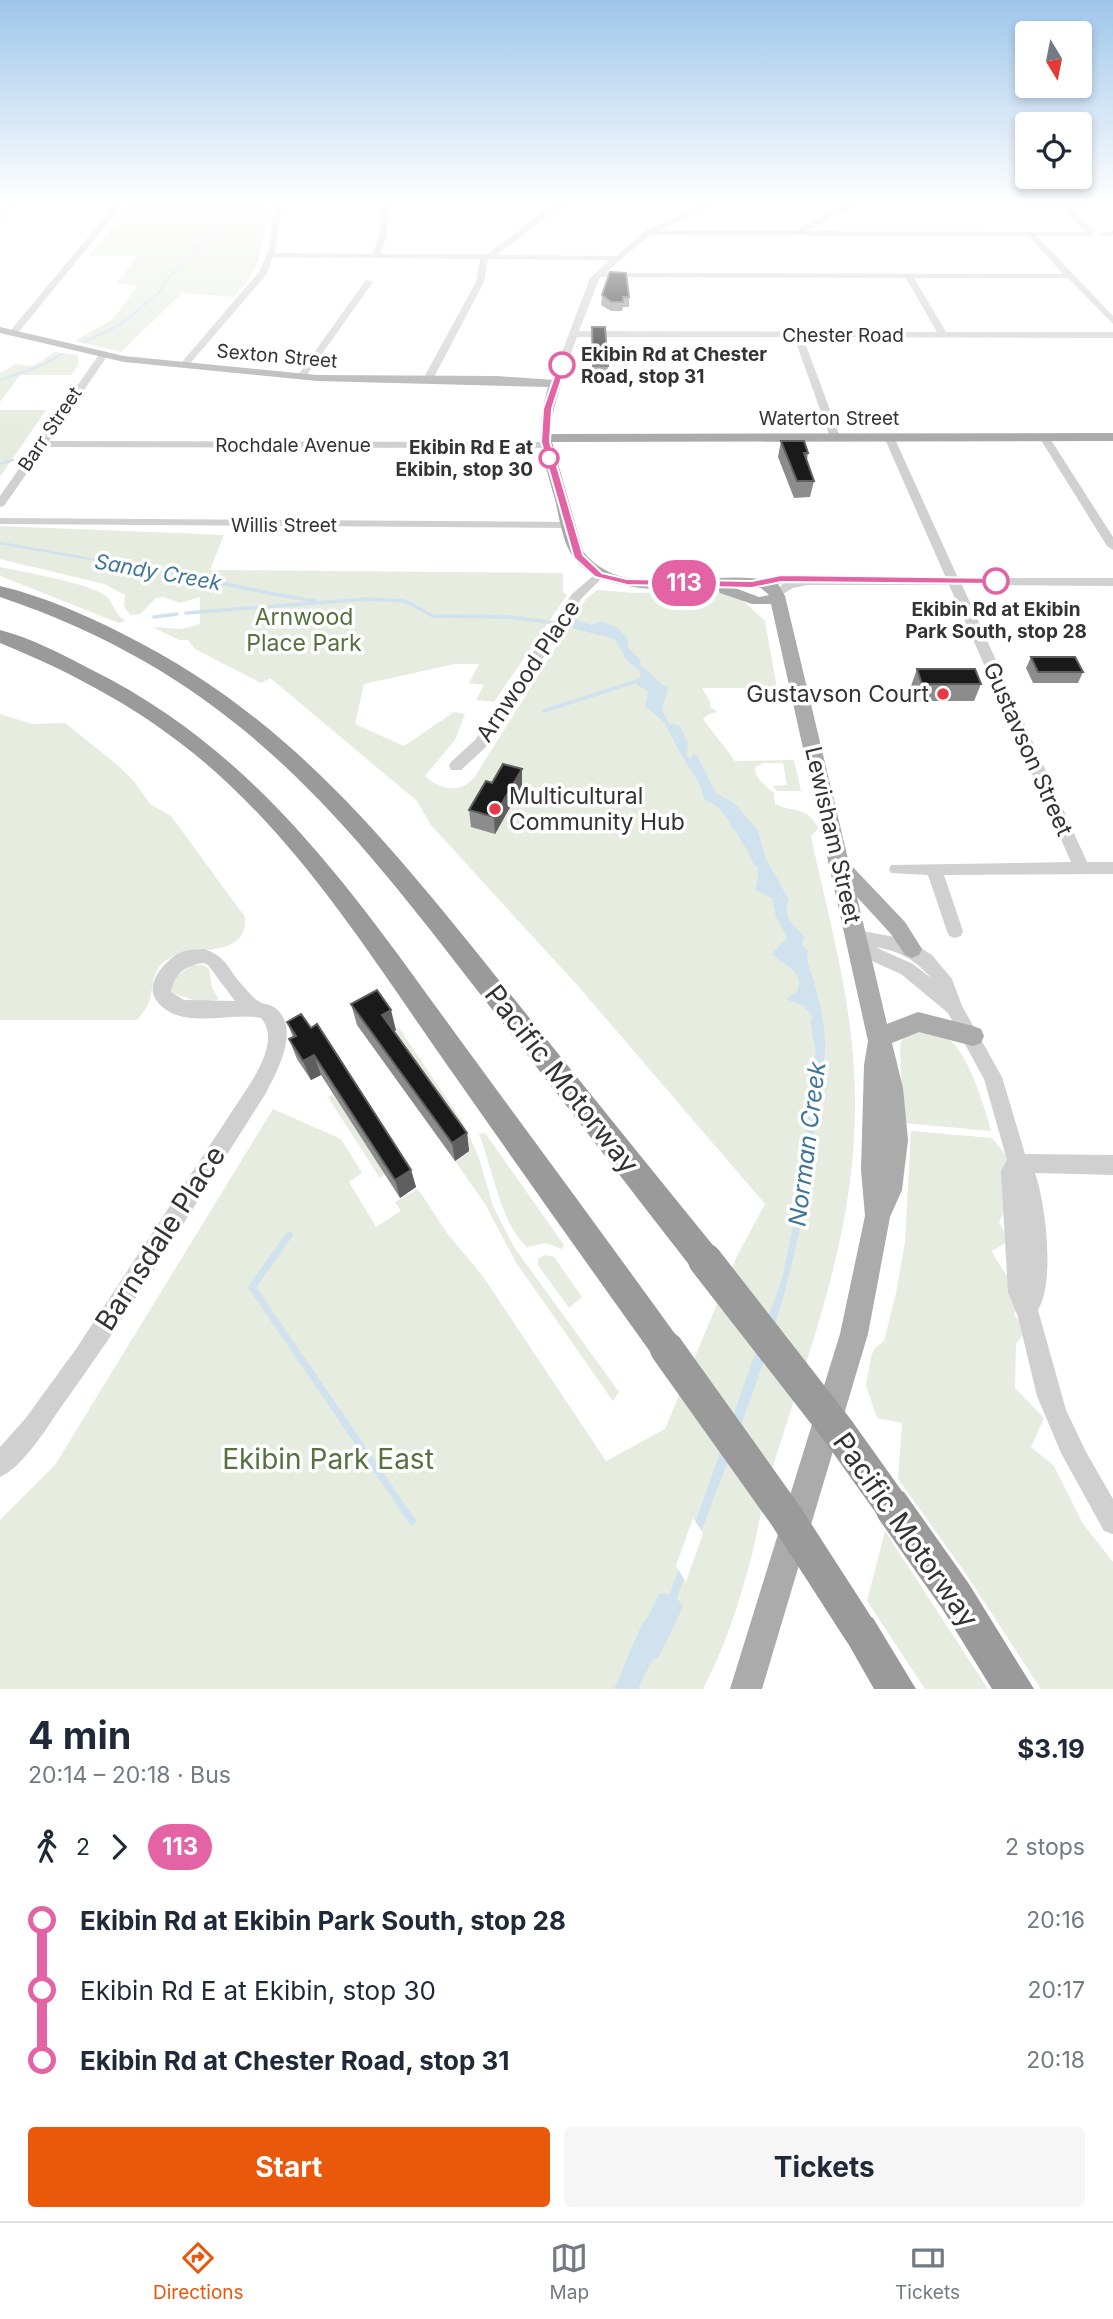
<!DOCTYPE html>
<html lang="en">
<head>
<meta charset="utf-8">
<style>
	body { margin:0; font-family:Inter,sans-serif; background:#f6f6f7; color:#1f2937; height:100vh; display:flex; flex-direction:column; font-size:26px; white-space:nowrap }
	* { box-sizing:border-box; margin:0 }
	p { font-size:23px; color:#747a83 }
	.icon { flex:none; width:38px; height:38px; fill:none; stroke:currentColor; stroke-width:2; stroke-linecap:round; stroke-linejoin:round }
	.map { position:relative; height:1689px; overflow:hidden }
	.side { display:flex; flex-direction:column; background:#fff; flex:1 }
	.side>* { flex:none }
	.badge { padding:0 14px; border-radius:23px; font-size:24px; line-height:46px }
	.needle { width:46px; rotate:170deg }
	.fabs { position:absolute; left:1015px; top:21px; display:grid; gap:14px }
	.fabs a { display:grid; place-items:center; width:77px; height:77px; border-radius:7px; background:#fff; box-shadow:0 4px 10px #0003; font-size:35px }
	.map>.badge { position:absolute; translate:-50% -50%; box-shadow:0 0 0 4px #fff }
	.legs { display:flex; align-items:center; gap:10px; height:77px; padding:0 28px; font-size:23px }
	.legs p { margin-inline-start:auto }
	.head { display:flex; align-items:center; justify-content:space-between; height:119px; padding:0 28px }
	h1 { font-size:38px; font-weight:700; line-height:52px }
	.primary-button { display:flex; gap:14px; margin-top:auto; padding:14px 28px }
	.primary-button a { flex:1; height:80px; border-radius:7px; background:#ea580c; color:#fff; font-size:28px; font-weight:700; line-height:80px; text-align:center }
	.primary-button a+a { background:#f6f6f7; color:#1f2937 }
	ul { padding:0 28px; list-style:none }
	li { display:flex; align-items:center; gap:24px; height:70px; font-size:26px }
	li i { display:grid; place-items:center; width:10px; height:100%; margin:0 9px; background:currentColor }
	li i::after { content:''; width:18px; height:18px; margin:-9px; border:5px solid; border-radius:50%; background:#fff }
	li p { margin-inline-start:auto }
	li:first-child i { background:linear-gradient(#0000 50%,currentColor 0) }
	li:last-child i { background:linear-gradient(currentColor 50%,#0000 0) }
	.tabs { display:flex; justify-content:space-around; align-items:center; height:98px; border-top:2px solid #e0e1e3; background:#fff; font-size:19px; color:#747a83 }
	.tabs a { display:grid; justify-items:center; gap:4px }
	.tabs .current { color:#ea580c }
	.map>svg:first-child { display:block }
	.green { fill:#e6ecdf }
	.water { fill:#cfe2ee }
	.pier { fill:#fff }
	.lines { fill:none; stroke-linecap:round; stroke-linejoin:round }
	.stream-far3 { stroke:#cfe2ee; stroke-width:2.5 }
	.stream-far2 { stroke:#cfe2ee; stroke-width:3.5 }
	.stream-far1 { stroke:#cfe2ee; stroke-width:5 }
	.stream { stroke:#cfe2ee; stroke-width:7 }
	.minor { fill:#d0d0d0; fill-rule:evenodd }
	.major { fill:#ababab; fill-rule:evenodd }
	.highway { fill:#9a9a9a; fill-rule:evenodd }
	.highway-bridge { stroke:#9a9a9a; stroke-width:34 }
	.wall { fill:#8c8c8c }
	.shaded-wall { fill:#5f5f5f }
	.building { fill:#1a1a1a; stroke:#5f5f5f; stroke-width:2 }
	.line-1 { fill:#e463a4; stroke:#fff; stroke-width:2 }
	.stop-1-dot { fill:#fff; stroke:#e463a4; stroke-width:3.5 }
	.poi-dot { fill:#e63946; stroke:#fff; stroke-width:2.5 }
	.labels { text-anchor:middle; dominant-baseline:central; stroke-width:7; stroke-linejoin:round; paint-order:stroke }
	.far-street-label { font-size:19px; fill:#333; stroke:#fff }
	.far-stop-label { font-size:19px; font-weight:bold; fill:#333; stroke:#fff; text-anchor:start }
	.far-water-label { font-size:21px; font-style:italic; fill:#3f7597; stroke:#fff }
	.park-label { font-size:23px; fill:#56703f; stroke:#fff }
	.street-label { font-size:23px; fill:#333; stroke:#fff }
	.poi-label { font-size:23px; fill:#333; stroke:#fff; text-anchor:end }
	.water-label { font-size:24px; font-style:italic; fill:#3f7597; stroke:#fff }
	.near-street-label { font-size:28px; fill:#333; stroke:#fff }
	.near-park-label { font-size:28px; fill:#56703f; stroke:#fff }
</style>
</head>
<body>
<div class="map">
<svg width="1113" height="1689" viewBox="0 0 1113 1689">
	<rect width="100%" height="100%" fill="#fff"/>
	<!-- green -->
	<g class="green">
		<path d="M133,201h135c-5,42 -4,64 -34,96l-52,-4 -61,59 -46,-11 38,-22 25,-34 -21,-1 19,-28h-46l19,-26h8l6,-9h-7z"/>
		<polygon points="55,352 78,355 78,365 71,375 20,375 0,402 0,373 16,364 33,366"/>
		<polygon points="0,410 46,410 0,477"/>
		<path d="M0,526l224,9 -14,35 353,3v19l4,3 -73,107 -18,-2 8,-15 -15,-2 10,-19h-24l-91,20 -9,40 49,22 50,-34 11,2 -10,26 -30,36c15,14 33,18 49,2l112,-179 11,-9 39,3 77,-3 29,10 23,21 12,67h-75l8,13v6l8,5 -9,2 -6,5 32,42 59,-1 7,31h-24l-5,-5 15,-1 -4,-22h-20l-8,4c-1,11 11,19 19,26l1,11c17,8 34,3 43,24l-7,9c17,78 39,155 43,234 9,151 -44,272 -86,412 -7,24 -10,48 -16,72 -12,45 -27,93 -49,134h-703v-169l55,-55 218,-356 68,30 21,34 -13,9 27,45 25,-16 -6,-9 23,-13 29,44 37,45 122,183 59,-32 72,-173 28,-52 -187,-218 -148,-162 -13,-23 -147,-123 -9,5 -66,-34 -7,-9h-9l-26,-13 29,2 18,-5v-27l-20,6 -17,-6 -7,1 -16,16 -10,1 -6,-9 1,-11 -21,-11 -104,-25z"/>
		<path d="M0,567c23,5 90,16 106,29 8,7 8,18 19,25l-6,2 -119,-47z"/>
		<path d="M0,714l32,10 33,-1 50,40 19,18 16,23 21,12 74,101c3,46 -57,24 -81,45 -13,10 -10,26 -15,40 -2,6 -8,13 -12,18h-137z"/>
		<polygon points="191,965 203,965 209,969 212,988 219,999 205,1004 172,993 170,982"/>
		<polygon points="399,1028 462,1121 478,1155 493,1206 514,1247 619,1392 613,1401 517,1264 485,1204 455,1161 387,1035"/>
		<path d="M915,1031c9,2 24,2 32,7 21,13 38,70 44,93l-88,-8 -3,-78 5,-10z"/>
		<polygon points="333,1094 385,1174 380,1178 328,1097"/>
		<path d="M911,1131l81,7 17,21 -3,50 -7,13 10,19 -17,10c8,20 34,40 22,64l10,11 -1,9 -7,9 -1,44 29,30 -13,29 23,19 29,58 30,38v127h-72l-75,-115 -68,-95 4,-56 -25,-5 -11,-33 5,-28 3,-8 10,-8 12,-48 9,-51z"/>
		<path d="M485,1133l79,112 -2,4 -16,-6 -19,4c-26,-22 -35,-81 -48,-113z"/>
		<polygon points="544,1255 554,1257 582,1297 569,1308 538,1265 538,1259"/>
		<polygon points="885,1531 988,1689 925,1689 867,1601"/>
	</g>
	<!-- water -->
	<path class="water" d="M573,619l18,6 11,-4 15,7 10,9 1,11 12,11 1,8c12,4 13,15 27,20 -1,13 -11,22 -2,36l13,2 9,18 -1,12 3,4 4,-6 3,2 19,38 19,11 22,25 9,30 23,41c-8,20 5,22 15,38l-2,6 6,7 -1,9c9,28 19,60 18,90 -1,17 -7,26 -1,43l-9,10c-4,171 -82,336 -138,495l6,9 -25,51 -5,1 -15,30h-24l28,-65c7,-6 12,-22 18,-31l10,1 112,-316 20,-92 11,-124c8,-17 6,-45 -11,-57 -5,-3 -11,-3 -16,-6l12,-9c5,-21 -14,-24 -26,-36l15,-16 -11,-21 -4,-19 -17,-8c8,-24 -1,-30 -14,-49 -4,-7 -3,-9 -10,-13l-4,-16 -23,-13c-3,-16 -9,-22 -17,-35 -5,-8 -6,-19 -10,-27 -6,-10 -23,-24 -32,-31l3,-14 -12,-8 5,-11 -15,-14 -11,-20 -47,-12z"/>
	<!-- pier -->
	<polygon class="pier" points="693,1518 703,1533 686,1582 676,1566"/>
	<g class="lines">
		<!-- stream-far3 -->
		<g class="stream-far3">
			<polyline points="84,342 120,325 159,293 168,278 222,224 228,212 227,201"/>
			<polyline points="0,380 40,366 62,354"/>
			<polyline points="0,464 13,460"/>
			<polyline points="0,543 197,578"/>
		</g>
		<!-- stream-far2 -->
		<g class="stream-far2">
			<path d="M187,577c43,7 85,18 128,24"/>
			<polyline points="186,613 367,599 405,601 433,616 509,617 573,625"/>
			<polyline points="154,617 177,614"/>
			<polyline points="544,711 640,680"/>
			<polyline points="662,714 684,756"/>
			<polyline points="718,803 733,824"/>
			<polyline points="745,843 752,856"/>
		</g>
		<!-- stream-far1 -->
		<g class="stream-far1">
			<polyline points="751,854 756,863"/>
			<polyline points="813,1022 818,1051"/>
		</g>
		<!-- stream -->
		<polyline class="stream" points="289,1235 252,1287 412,1521"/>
		<!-- minor -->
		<g class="minor">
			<polygon points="12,201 20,201 0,219 0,213"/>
			<polygon points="118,201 126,201 17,334 11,334 11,330"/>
			<path d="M275,201h8l-8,52 98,1 6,-20 3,-33h8l-3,33 -6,20h107l58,-45 20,-8h10l-24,12 -55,42 119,1 29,-25 66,-30h10l-62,30h140l2,-5 52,-25h10l-56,30 279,1 -30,-31h8l30,29v4l-6,2h-51l76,80v8l-45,-46h-154l32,54h167v6l-310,-1 37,100 -5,3 -5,-3 -36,-100h-217l-17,47 -8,2 -2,-2 40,-106 20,-18 -122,-1 -4,23 -51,97 -5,3 -5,-3 53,-97 4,-23 -207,-2 -7,18 -79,92h-6v-4l78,-91 10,-23zM650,235l379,1 34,38 -458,-1zM600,277l306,1 31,54 -358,-1z"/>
			<polygon points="1113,231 1113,235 1101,236 1097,234"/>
			<polygon points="366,280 373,282 304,379 298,379 298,375"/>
			<polygon points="103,352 108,355 49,441 546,442 551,445 546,448 45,447 4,506 0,507 0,496 100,353"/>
			<path d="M889,434l5,3 64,141h155v8l-151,-1 125,277h26v12l-169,1 19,56 -2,5 -6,2 -6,-2 -2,-5 -19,-56 -37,-2 -2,-4 2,-4 180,-3 -122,-277h-141l-15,3 -15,9 -6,-4 12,-10 -21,4 -6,-4c11,-8 35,-11 47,-5h142l-62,-141z"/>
			<polygon points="1044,434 1049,437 1113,537 1113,550 1107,546 1039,437"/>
			<polygon points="0,518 569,522 575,525 569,528 0,524"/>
			<polygon points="599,571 605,575 581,599 485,748 461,770 451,770 449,766 451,762 475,740 572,594"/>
			<path d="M857,930l49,9 26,16 20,24 10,27 40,71 23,77 88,1v20l-78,-2c11,31 20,109 3,137l28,100 20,42 27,47v35l-9,-3 -43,-78 -24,-57 -19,-79 -10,-25 -7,-121 6,-11 -23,-81 -36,-66 -47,-39 -47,-21 -3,-5 3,-5 -5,-6 2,-5zM875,947c24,4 40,12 56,31l-18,-14z"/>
			<path d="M204,949c24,8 23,20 39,37 4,4 10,12 15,15 4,3 11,3 16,6 28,20 3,64 -8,86 -68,106 -133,215 -207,317 -13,19 -37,58 -59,67v-30l25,-28 51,-70 176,-268c10,-18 25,-44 9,-63 -31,-7 -82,14 -105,-18 -12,-17 11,-42 26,-48 7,-3 15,-2 22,-3zM203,963l5,2 27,36 -51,-1 -13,-8c3,-18 15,-27 32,-29z"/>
		</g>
		<!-- major -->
		<path class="major" d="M0,327l124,29 193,19 180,1 58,4 6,4 -10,36v14l562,-1v8l-561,1 31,109c43,57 140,11 195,33l7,12 64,267 56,59 17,27 -3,6 -7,3 -7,-3 -14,-21 -34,-37 30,127 31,-12 55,14 8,3 3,7 -3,7 -8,3 -54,-14 -27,11 11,45 5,52 -6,50 -12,27 -22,117 -106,355h-32l110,-355 25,-118 -4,-46 3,-105 4,-24 -97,-437h-19l-32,-11 -2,-4c-43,1 -125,7 -148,-37 -9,-16 -11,-38 -16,-56 -13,-47 -19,-61 -6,-109l-231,-6 -193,-19 -124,-29zM735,588h26l8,7 -10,2z"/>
		<!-- highway -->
		<g class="highway">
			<path d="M0,586c42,10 84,28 123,48 169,84 268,212 384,356 69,86 139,173 209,259l4,11 -4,11 -11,4 -11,-4c-71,-91 -140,-182 -210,-272 -145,-188 -251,-323 -484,-402z"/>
			<path d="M0,630c32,8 63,25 92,40 170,84 266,230 374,378 71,97 142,193 212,290l5,11 -5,11 -11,5 -11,-5c-71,-99 -141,-198 -211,-298 -73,-104 -142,-216 -241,-300 -60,-51 -130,-89 -204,-119z"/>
			<polygon points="891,1487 904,1492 969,1584 1034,1689 992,1689 943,1610 878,1518 873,1505 878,1492"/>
			<polygon points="860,1612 873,1618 916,1689 874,1689 841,1631 847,1618"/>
		</g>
		<!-- highway-bridge -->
		<g class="highway-bridge">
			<polyline points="705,1260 839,1432 891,1505"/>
			<polyline points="667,1349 786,1516 860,1631"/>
		</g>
	</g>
	<!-- wall -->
	<g class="wall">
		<polygon points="602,295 629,297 629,307 623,307 622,311 611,311 601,305"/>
		<polygon points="592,327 608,366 607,384 593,384"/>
		<polygon points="781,441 808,453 807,460 814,481 810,497 794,498 778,457"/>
		<polygon points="1031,657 1083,672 1078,683 1033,683 1026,668"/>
		<polygon points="917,669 981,684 974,701 916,701 911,686"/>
		<polygon points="522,769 522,786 495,834 471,827 469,810 492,783"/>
		<polygon points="351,1004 396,1030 394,1032 467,1133 469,1151 455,1161 357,1025"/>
		<polygon points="287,1022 411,1170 416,1187 400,1198 321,1075 311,1080 297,1059 289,1039 293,1037"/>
	</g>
	<!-- shaded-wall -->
	<g class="shaded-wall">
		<polygon points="522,769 522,786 495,834 494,817"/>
		<polygon points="391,1010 396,1030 387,1035 382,1015"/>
		<polygon points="314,1055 321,1075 311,1080 303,1061"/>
		<polygon points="467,1133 469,1151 455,1161 452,1143"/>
		<polygon points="411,1170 416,1187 400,1198 395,1180"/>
	</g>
	<!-- building -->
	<g class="building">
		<polygon points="610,272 626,273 629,297 623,297 623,302 611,302 602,295"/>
		<polygon points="592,327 605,327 608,366 593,366"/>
		<polygon points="781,441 804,441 808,453 804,453 814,481 797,481"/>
		<polygon points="1031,657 1075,657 1083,672 1038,672"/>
		<polygon points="917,669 975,669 981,684 922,684"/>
		<polygon points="503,764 522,769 494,817 469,810 486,781 492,783"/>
		<polygon points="377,990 391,1010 382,1015 467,1133 452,1143 351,1004"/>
		<polygon points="301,1014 311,1028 317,1024 411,1170 395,1180 314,1055 303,1061 289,1039 296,1036 287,1022"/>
	</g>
	<!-- sky -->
	<linearGradient id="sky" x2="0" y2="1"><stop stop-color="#9ec6ea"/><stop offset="0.46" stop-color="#fff"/><stop offset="1" stop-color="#fff" stop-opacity="0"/></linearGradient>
	<rect width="1113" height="437" fill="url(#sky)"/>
	<!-- line-1 -->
	<polygon class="line-1" points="559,363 566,365 552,409 550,442 583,555 602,573 627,579 752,581 781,575 996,578 1001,581 996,584 781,582 752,588 627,585 595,577 574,558 541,442 543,409"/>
	<!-- markers -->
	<g class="stop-1-dot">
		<circle cx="562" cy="365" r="12"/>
		<circle cx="549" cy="458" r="9"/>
		<circle cx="996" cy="581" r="12"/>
	</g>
	<g class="poi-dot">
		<circle cx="943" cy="694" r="7"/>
		<circle cx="495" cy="809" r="7"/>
	</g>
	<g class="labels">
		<!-- far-street labels -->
		<g class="far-street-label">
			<text x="843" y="335">Chester Road</text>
			<text transform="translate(277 356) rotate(5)">Sexton Street</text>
			<text x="829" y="418">Waterton Street</text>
			<text transform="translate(50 429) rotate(-56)">Barr Street</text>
			<text x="293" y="445">Rochdale Avenue</text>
			<text x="284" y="525">Willis Street</text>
		</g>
		<!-- far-stop labels -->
		<g class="far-stop-label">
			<text x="581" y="354">Ekibin Rd at Chester<tspan x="581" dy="22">Road, stop 31</tspan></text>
			<text x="533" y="447" text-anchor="end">Ekibin Rd E at<tspan x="533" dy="22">Ekibin, stop 30</tspan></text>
			<text x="996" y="609" text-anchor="middle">Ekibin Rd at Ekibin<tspan x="996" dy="22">Park South, stop 28</tspan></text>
		</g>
		<!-- far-water labels -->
		<g class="far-water-label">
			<text transform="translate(158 572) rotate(10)">Sandy Creek</text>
		</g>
		<!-- park labels -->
		<g class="park-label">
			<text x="304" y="617">Arnwood<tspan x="304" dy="26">Place Park</tspan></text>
		</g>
		<!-- street labels -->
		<g class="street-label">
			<text transform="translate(528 671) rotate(-56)">Arnwood Place</text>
			<text transform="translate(1028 749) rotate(66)">Gustavson Street</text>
			<text transform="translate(833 835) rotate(77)">Lewisham Street</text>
		</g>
		<!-- poi labels -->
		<g class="poi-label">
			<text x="929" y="694">Gustavson Court</text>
			<text x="509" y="796" text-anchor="start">Multicultural<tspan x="509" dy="26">Community Hub</tspan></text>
		</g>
		<!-- water labels -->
		<g class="water-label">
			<text transform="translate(807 1144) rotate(-83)">Norman Creek</text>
		</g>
		<!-- near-street labels -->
		<g class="near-street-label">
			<text transform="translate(562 1079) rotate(52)">Pacific Motorway</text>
			<text transform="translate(160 1238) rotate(-57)">Barnsdale Place</text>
			<text transform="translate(906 1530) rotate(55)">Pacific Motorway</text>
		</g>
		<!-- near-park labels -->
		<g class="near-park-label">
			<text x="328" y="1459">Ekibin Park East</text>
		</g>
	</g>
</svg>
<div class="fabs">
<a><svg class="needle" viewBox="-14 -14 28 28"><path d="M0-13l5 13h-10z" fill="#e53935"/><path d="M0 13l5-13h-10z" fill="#747a83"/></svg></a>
<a><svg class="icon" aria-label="locate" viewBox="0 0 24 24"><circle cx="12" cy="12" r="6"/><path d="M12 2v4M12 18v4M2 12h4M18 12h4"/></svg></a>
</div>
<b class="badge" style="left:684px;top:583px;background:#e463a4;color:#fff">113</b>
</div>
<section class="side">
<div class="head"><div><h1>4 min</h1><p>20:14 – 20:18 · Bus</p></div><b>$3.19</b></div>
<div class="legs"><svg class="icon" aria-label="walk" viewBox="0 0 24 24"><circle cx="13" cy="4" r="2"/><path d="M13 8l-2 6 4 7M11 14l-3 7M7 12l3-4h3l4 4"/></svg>2<svg class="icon" aria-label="forward" viewBox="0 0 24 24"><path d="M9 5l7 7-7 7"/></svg><b class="badge" style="background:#e463a4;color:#fff">113</b><p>2 stops</p></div>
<ul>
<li><i style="color:#e463a4"></i><b>Ekibin Rd at Ekibin Park South, stop 28</b><p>20:16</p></li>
<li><i style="color:#e463a4"></i><span>Ekibin Rd E at Ekibin, stop 30</span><p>20:17</p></li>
<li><i style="color:#e463a4"></i><b>Ekibin Rd at Chester Road, stop 31</b><p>20:18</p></li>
</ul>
<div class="primary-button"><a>Start</a><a>Tickets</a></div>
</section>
<nav class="tabs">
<a class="current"><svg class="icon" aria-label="directions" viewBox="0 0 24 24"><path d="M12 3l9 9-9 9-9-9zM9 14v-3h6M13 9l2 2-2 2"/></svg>Directions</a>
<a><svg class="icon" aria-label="map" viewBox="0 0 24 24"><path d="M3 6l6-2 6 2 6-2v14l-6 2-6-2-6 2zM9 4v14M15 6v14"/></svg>Map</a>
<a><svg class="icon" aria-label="tickets" viewBox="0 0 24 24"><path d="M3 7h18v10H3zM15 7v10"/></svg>Tickets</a>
</nav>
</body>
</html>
